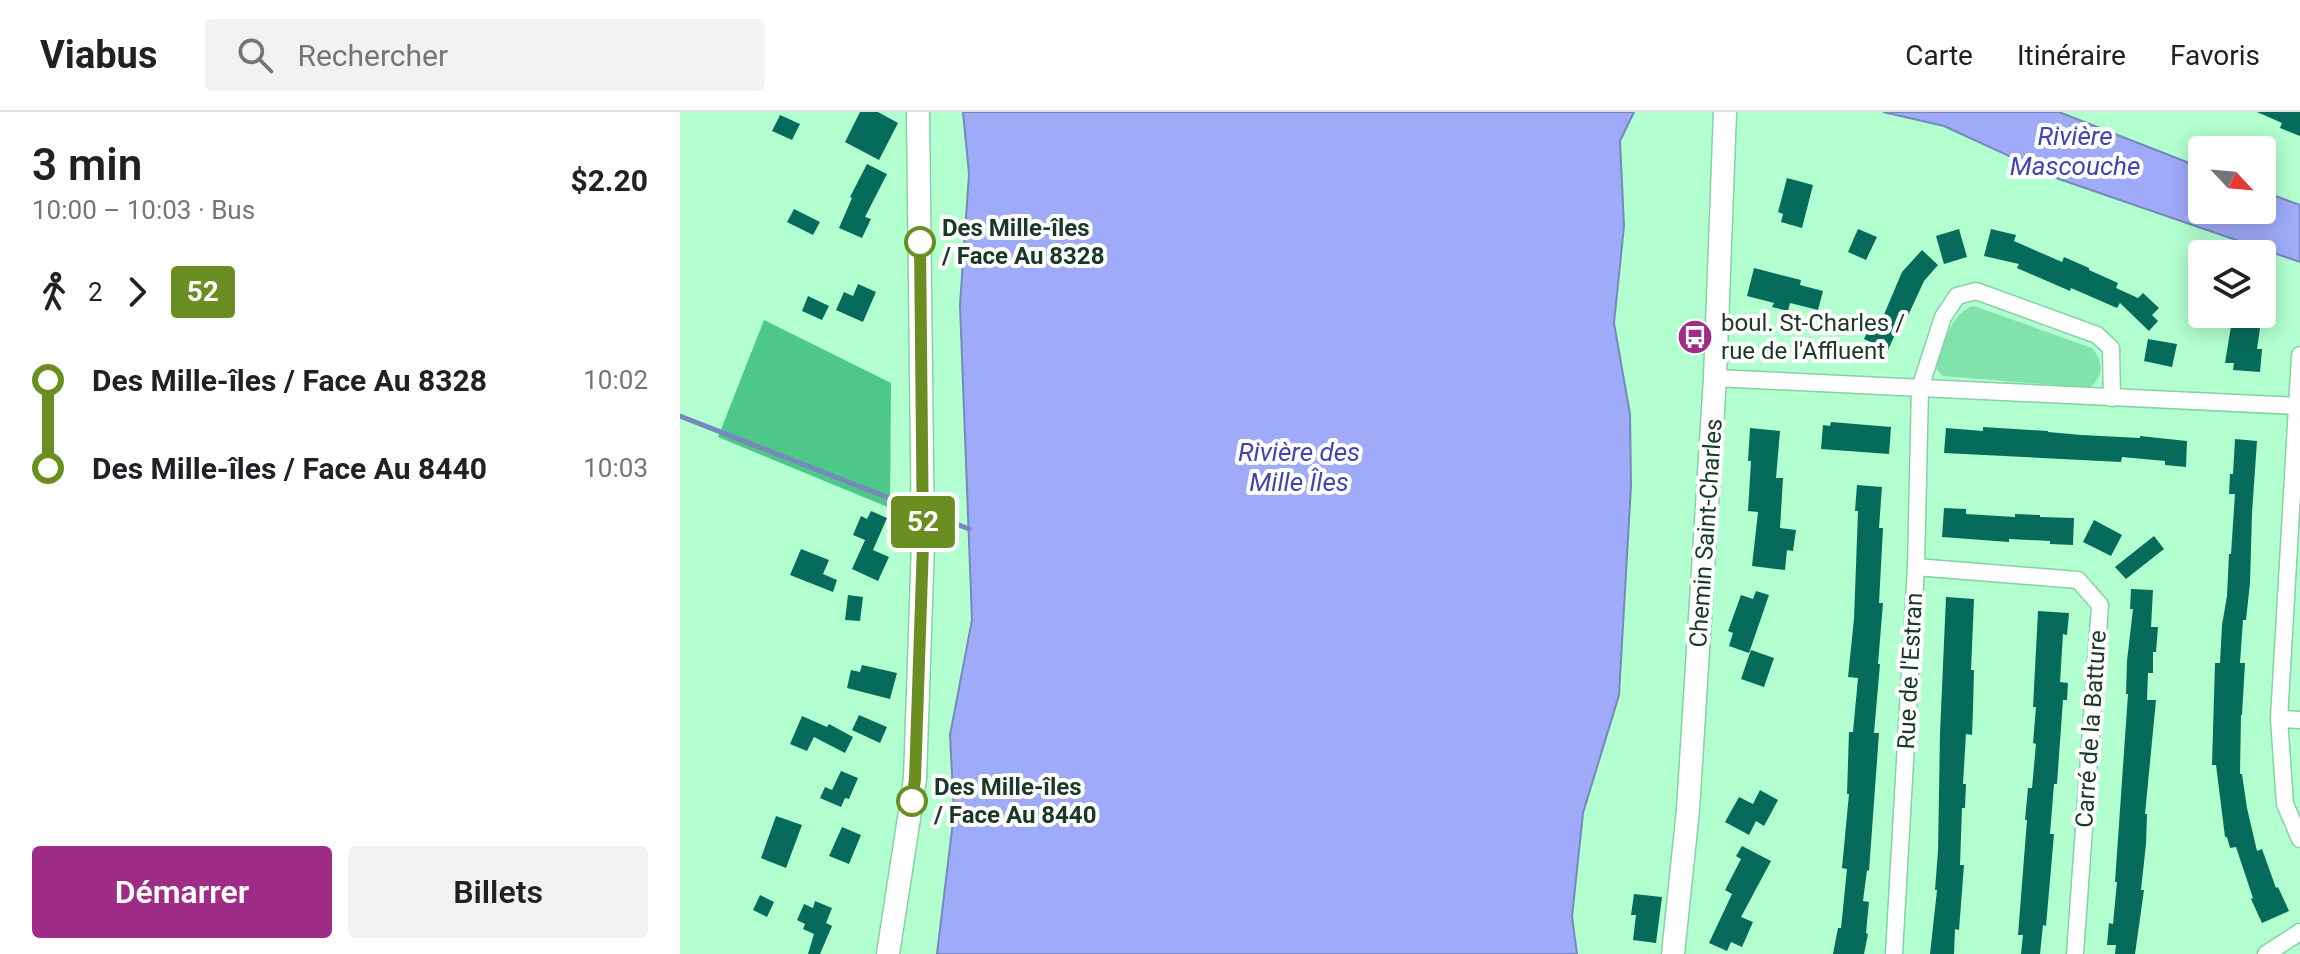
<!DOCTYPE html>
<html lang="fr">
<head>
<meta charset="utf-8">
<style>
	body { margin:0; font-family:Roboto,sans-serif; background:#f2f2f2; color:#202124; height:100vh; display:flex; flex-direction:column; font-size:30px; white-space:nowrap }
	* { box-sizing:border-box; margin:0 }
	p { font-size:26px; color:#757577 }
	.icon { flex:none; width:44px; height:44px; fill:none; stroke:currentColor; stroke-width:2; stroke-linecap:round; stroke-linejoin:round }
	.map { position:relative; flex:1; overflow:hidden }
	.drawer { display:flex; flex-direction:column; background:#fff; width:680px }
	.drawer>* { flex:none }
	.badge { padding:0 16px; border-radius:6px; font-size:28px; line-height:52px }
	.needle { width:52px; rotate:116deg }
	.fabs { position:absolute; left:1508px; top:24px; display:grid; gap:16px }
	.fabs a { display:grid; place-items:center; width:88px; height:88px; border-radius:8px; background:#fff; box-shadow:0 4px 20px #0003; font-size:40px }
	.map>.badge { position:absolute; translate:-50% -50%; box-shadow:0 0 0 4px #fff }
	.legs { display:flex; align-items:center; gap:12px; height:88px; padding:0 32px; font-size:26px }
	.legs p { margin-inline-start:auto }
	.summary { display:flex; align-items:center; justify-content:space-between; height:136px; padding:0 32px }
	h1 { font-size:44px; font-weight:600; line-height:60px }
	.primary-button { display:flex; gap:16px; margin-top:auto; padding:16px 32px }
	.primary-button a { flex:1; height:92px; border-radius:8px; background:#9f2c87; color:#fff; font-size:32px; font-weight:600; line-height:92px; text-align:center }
	.primary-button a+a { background:#f2f2f2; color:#202124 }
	ul { padding:0 32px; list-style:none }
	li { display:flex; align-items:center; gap:28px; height:88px; font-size:30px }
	li i { display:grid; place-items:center; width:12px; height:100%; margin:0 10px; background:currentColor }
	li i::after { content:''; width:20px; height:20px; margin:-10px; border:6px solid; border-radius:50%; background:#fff }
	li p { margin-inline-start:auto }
	li:first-child i { background:linear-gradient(#0000 50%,currentColor 0) }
	li:last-child i { background:linear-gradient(currentColor 50%,#0000 0) }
	header { display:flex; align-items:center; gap:48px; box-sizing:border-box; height:112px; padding:0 40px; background:#fff; border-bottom:2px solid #e0e0e0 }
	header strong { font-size:38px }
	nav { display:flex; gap:44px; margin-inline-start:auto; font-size:28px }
	.search { width:560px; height:72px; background:#f2f2f2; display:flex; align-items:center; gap:20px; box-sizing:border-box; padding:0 28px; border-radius:8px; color:#757577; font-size:30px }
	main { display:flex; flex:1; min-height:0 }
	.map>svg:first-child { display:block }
	.green { fill:#82e2ab }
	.forest { fill:#4ec889 }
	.water { fill:#9faaf9; stroke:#7788ba; stroke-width:2 }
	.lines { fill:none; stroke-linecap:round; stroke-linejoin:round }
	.stream { stroke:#7788ba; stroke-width:5 }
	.building { fill:#076b5b }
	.street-casing { stroke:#86d1a5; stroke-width:19 }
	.secondary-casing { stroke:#86d1a5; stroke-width:25 }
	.street { stroke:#fff; stroke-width:16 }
	.secondary { stroke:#fff; stroke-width:22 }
	.line-1-casing { stroke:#fff; stroke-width:18 }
	.line-1 { stroke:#6b8e23; stroke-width:12 }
	.stop-1-dot { fill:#fff; stroke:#6b8e23; stroke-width:4 }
	.labels { text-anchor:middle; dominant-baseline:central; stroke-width:8; stroke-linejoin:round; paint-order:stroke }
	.stop-label { font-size:24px; font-weight:bold; fill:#193826; stroke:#fff; text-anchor:start }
	.poi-label { font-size:24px; fill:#193826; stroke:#fff; text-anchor:start }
	.street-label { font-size:24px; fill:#193826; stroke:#fff }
	.water-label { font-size:26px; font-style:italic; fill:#4443b4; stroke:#fff }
</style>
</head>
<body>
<header>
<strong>Viabus</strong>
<div class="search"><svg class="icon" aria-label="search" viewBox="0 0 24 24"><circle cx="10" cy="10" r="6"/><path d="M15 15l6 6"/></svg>Rechercher</div>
<nav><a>Carte</a><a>Itinéraire</a><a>Favoris</a></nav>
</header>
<main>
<section class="drawer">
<div class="summary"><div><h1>3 min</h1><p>10:00 – 10:03 · Bus</p></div><b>$2.20</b></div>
<div class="legs"><svg class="icon" aria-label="walk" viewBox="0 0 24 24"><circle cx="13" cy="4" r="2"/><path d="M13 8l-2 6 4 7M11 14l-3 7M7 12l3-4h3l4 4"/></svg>2<svg class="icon" aria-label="forward" viewBox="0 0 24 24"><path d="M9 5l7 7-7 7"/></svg><b class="badge" style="background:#6b8e23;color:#fff">52</b></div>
<ul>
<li><i style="color:#6b8e23"></i><b>Des Mille-îles / Face Au 8328</b><p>10:02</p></li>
<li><i style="color:#6b8e23"></i><b>Des Mille-îles / Face Au 8440</b><p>10:03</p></li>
</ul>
<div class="primary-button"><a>Démarrer</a><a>Billets</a></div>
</section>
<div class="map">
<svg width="1620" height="842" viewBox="0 0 1620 842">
	<rect width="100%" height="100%" fill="#b2ffd0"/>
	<!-- green -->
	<path class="green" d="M1294,194l118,42c12,14 12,29 -3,40l-146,-12 -6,-6 -2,-5c9,-19 16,-54 39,-59z"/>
	<!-- forest -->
	<polygon class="forest" points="84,208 211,271 210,396 38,325"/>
	<!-- water -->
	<g class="water">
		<polygon points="283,0 954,0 940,29 944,114 934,211 950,302 951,374 939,583 903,701 892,805 897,842 257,842 274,701 270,623 292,508 280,193 289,62"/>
		<polygon points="1203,0 1379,0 1522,56 1522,98 1582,98 1582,79 1620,93 1620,150 1379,67 1264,14"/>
	</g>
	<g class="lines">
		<!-- stream -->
		<g class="stream">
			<polyline points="0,304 237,397"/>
			<polyline points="251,402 289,417"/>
		</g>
	</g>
	<!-- building -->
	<g class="building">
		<polygon points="180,0 198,0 218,11 199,48 165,30"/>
		<polygon points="1577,0 1620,0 1620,24 1600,16 1602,11"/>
		<polygon points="100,3 120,12 112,28 92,19"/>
		<polygon points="187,52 207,62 185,105 191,107 182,126 159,116 172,86 170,85"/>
		<polygon points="1107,66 1133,73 1122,116 1101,110 1103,102 1098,100"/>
		<polygon points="114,97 140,110 133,123 107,110"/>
		<polygon points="1178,117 1197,125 1186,148 1168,140"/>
		<polygon points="1279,117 1287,145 1264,152 1256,124"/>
		<polygon points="1311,117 1336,123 1334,129 1382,150 1384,145 1409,156 1409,158 1438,171 1436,176 1458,186 1463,181 1479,196 1472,203 1478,209 1469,219 1440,191 1437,196 1391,176 1390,179 1337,156 1339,152 1304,144"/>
		<polygon points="1242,138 1258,153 1244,169 1226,208 1222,207 1208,238 1184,227 1193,209 1200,212 1222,160"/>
		<polygon points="1074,156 1121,168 1120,173 1143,179 1138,198 1110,191 1108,199 1092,195 1094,191 1067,184"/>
		<polygon points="178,172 196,180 183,210 156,198 164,180 173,184"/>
		<polygon points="128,184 149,194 142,208 122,199"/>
		<polygon points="1553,202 1582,202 1577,237 1582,237 1580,260 1553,258 1554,251 1545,251"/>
		<polygon points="1468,227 1497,232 1492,255 1464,249"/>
		<polygon points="1151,310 1211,315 1209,342 1141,337 1143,313 1150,314"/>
		<polygon points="1303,315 1368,319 1368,320 1402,323 1460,326 1460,324 1507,329 1506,355 1485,353 1485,349 1442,345 1441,350 1264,341 1266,316 1303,319"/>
		<polygon points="1070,316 1100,319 1096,366 1103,366 1100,416 1116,418 1113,439 1107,438 1105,458 1072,454 1078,400 1068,399 1071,349 1068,349"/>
		<polygon points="1555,327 1577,329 1572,401 1570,471 1566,508 1563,508 1560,551 1565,551 1562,603 1561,603 1560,662 1562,662 1567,696 1577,739 1582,737 1596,776 1598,775 1609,799 1582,811 1571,787 1573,786 1556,735 1550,736 1547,725 1545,725 1536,653 1532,653 1535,551 1540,551 1542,513 1547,484 1549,442 1551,442 1555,382 1549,382 1550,362 1553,362"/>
		<polygon points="1177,373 1202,375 1199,416 1203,416 1199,491 1203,491 1198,552 1200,552 1194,621 1199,621 1189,759 1187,758 1183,789 1189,790 1186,821 1188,822 1184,842 1153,842 1158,816 1161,816 1167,757 1162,756 1169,682 1167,682 1169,620 1173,620 1178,566 1168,565 1174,507 1178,399 1175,399"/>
		<polygon points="1264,396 1286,397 1286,402 1335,405 1335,402 1360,403 1360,405 1394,406 1393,433 1370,432 1370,429 1329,427 1329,430 1262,425"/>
		<polygon points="191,399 207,406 193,438 209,445 198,469 172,457 185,428 173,423 181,404 187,407"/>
		<polygon points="1414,408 1442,423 1431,444 1403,430"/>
		<polygon points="1474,424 1484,437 1446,467 1435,455"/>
		<polygon points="121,437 149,448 143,462 157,468 153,480 110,463"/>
		<polygon points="1451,477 1473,478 1471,515 1478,515 1476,540 1473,540 1473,561 1468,561 1467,588 1476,588 1465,702 1467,702 1466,732 1461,778 1464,778 1455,842 1435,842 1436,833 1427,833 1429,811 1433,812 1437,770 1435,770 1448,582 1446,582 1447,549 1453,497 1450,497"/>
		<polygon points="1076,479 1089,483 1069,541 1049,534 1053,521 1048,519 1061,483 1073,487"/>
		<polygon points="168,483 183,485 180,509 165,508"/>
		<polygon points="1266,485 1294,487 1291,558 1294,558 1293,597 1292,623 1286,622 1283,672 1286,672 1285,696 1282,696 1280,753 1284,753 1279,818 1275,817 1274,842 1250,842 1257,778 1255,778 1258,739 1260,621"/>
		<polygon points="1358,499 1389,501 1387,523 1383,522 1380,570 1388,571 1387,588 1383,588 1377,672 1374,672 1370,722 1374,722 1366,814 1363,813 1360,842 1341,842 1343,823 1338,823 1347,708 1345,708 1348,676 1352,676 1356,632 1353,631 1356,595 1353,595"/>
		<polygon points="1071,538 1094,546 1084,575 1061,567"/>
		<polygon points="182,553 217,561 210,587 167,576 171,558 180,560"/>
		<polygon points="179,603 207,615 200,631 172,618"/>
		<polygon points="122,604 147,615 149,612 173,625 165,641 134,625 127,639 110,632"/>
		<polygon points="161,659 178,666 169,687 165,686 161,695 140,686 145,675 152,678"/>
		<polygon points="1080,678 1098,688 1084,714 1076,709 1069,723 1045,710 1059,685 1073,692"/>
		<polygon points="96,704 122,713 106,756 81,746"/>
		<polygon points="162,715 181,723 169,752 149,744"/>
		<polygon points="1062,734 1091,749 1061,805 1073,810 1062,835 1051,830 1047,839 1029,831 1052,782 1045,778 1061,747 1056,744"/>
		<polygon points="954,782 982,785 976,831 953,828 956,803 951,803"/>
		<polygon points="80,783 94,790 87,805 73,798"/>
		<polygon points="135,789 152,796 146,811 152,814 140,842 128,842 134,822 123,817 125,812 117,808 124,792 133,796"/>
	</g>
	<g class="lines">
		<defs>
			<g id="street">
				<polyline points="1620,243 1599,607 1605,692 1620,727"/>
				<polyline points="1035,266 1616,294"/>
				<polyline points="1236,455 1398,468 1420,493 1395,842"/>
				<polyline points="1599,607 1620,608"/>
				<polyline points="1214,842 1236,455 1240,276 1263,205 1277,184 1296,179 1417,223 1431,236 1432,286"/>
				<polyline points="1586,842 1620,820"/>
			</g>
			<g id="secondary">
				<polyline points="208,842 235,667 243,432 238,0"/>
				<polyline points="993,842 1008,698 1035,266 1045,0"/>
			</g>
		</defs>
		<!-- street casing -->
		<use href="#street" class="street-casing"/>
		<!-- secondary casing -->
		<use href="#secondary" class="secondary-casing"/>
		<!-- street -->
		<use href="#street" class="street"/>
		<!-- secondary -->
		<use href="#secondary" class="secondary"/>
	</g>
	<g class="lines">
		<defs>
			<polyline id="line-1" points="232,689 235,667 243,432 240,130"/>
		</defs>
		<!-- line-1 casing -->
		<use href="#line-1" class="line-1-casing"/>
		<!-- line-1 -->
		<use href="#line-1" class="line-1"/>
	</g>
	<!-- icons -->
	<defs>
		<symbol id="bus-disc" viewBox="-11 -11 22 22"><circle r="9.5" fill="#9f2c87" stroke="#fff"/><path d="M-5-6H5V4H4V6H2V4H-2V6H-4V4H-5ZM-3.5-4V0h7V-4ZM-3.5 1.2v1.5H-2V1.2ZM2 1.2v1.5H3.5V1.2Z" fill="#fff"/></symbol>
	</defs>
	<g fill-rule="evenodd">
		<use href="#bus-disc" x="995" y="205" width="40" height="40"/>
	</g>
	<!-- markers -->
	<g class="stop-1-dot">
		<circle cx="240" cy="130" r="14"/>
		<circle cx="232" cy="689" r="14"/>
	</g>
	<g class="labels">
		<!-- stop labels -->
		<g class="stop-label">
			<text x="262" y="116">Des Mille-îles<tspan x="262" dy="28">/ Face Au 8328</tspan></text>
			<text x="254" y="675">Des Mille-îles<tspan x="254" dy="28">/ Face Au 8440</tspan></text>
		</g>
		<!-- poi labels -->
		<g class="poi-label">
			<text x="1041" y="211">boul. St-Charles /<tspan x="1041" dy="28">rue de l'Affluent</tspan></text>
		</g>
		<!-- street labels -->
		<g class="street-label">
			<text transform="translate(1026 421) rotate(-86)">Chemin Saint-Charles</text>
			<text transform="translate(1230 559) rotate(-87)">Rue de l'Estran</text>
			<text transform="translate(1411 617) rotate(-86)">Carré de la Batture</text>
		</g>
		<!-- water labels -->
		<g class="water-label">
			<text x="1395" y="24">Rivière<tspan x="1395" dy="30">Mascouche</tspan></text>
			<text x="619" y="340">Rivière des<tspan x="619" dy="30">Mille Îles</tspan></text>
		</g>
	</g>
</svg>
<div class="fabs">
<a><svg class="needle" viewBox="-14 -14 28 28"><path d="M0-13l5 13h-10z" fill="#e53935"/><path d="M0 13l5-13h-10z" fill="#757577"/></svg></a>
<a><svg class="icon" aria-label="layers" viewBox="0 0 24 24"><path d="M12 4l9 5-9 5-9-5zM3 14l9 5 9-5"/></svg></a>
</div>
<b class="badge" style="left:243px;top:410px;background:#6b8e23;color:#fff">52</b>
</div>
</main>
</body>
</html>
